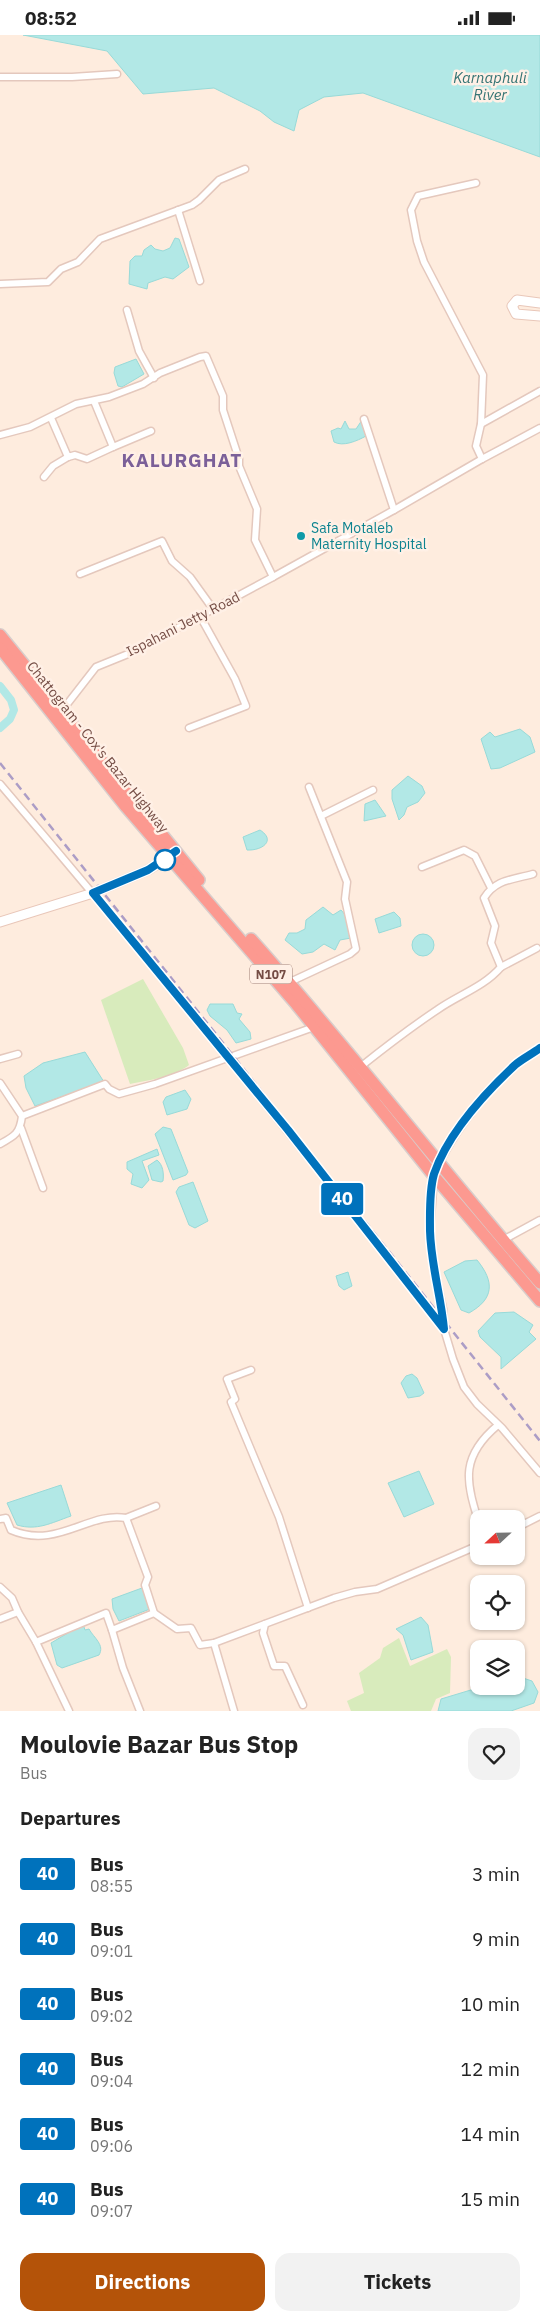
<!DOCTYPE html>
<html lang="en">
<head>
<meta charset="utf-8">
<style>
	body { margin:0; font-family:"IBM Plex Sans",sans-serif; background:#f2f2f2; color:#222; height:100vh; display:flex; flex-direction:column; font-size:19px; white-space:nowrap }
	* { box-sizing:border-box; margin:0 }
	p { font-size:16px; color:#767676 }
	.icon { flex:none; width:28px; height:28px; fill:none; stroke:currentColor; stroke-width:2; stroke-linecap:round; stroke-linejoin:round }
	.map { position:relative; height:1676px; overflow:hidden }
	.side { display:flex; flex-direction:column; background:#fff; flex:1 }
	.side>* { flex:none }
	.badge { padding:0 10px; border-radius:4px; font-size:18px; line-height:32px }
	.needle { width:32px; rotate:248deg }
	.controls { position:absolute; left:470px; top:1475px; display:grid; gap:10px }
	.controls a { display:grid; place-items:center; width:55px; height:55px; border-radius:10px; background:#fff; box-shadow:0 1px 4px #0004; font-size:25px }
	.map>.badge { position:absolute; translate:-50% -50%; box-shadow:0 0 0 2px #fff }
	h2 { padding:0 20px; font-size:19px; line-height:45px }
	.round { display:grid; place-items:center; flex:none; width:52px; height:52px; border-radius:15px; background:#f2f2f2 }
	.summary { display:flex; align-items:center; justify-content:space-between; height:85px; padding:0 20px }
	h1 { font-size:24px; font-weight:700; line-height:38px }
	.action { display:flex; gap:10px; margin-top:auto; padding:10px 20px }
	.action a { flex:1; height:58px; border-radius:15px; background:#b45309; color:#fff; font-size:20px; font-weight:700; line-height:58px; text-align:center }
	.action a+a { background:#f2f2f2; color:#222 }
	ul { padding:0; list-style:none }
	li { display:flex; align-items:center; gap:15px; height:65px; padding:0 20px }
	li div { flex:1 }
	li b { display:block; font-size:19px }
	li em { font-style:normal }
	li .badge { min-width:55px; font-weight:700; text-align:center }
	.status { display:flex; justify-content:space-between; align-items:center; height:35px; padding:0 25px; background:#fff; direction:ltr }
	.status svg { height:14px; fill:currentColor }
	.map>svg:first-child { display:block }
	.green { fill:#d8ebbc }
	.water { fill:#b2e8e6; stroke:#98dad8 }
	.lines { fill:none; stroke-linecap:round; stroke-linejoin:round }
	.canal { stroke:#b2e8e6; stroke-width:8 }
	.street-casing { stroke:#e4c8bd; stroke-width:9 }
	.secondary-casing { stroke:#e9c7b9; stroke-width:11 }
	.highway-casing { stroke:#d8cdcb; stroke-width:14 }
	.street { stroke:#fff; stroke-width:6 }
	.secondary { stroke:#fff; stroke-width:9 }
	.highway { stroke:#fc9990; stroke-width:11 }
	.rail { stroke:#ac9dc6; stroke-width:2.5; stroke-dasharray:8 5; stroke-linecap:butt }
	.line-casing { stroke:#fff; stroke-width:11 }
	.line { stroke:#0072bc; stroke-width:8 }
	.culture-dot { fill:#0f9aa8; stroke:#fff0e6; stroke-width:2 }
	.stop-dot { fill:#fff; stroke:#0072bc; stroke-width:2.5 }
	.labels { text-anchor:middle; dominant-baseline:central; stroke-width:5; stroke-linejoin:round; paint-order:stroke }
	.shield { fill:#fff0e6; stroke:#9e7e75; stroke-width:1 }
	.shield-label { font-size:12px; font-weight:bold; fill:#754d45 }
	.culture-label { font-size:14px; fill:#0d838f; stroke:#fff0e6; text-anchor:start }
	.street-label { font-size:14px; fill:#754d45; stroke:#fff0e6 }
	.water-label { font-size:15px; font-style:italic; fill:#357474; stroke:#fff0e6 }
	.district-label { font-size:19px; font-weight:bold; letter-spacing:1px; fill:#7b6099; stroke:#fff0e6 }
</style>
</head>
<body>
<div class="status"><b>08:52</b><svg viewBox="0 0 49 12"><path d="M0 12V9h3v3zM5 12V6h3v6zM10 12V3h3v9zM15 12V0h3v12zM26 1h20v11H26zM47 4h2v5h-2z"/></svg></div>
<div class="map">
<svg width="540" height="1676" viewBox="0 0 540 1676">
	<rect width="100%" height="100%" fill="#feecde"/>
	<!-- green -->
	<g class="green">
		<path d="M143,944l40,69 6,17c-15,12 -40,15 -59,19l-29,-84z"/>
		<polygon points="399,1603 410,1631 447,1614 451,1622 450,1658 436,1664 431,1676 351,1676 347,1666 364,1658 359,1638 380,1623 383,1613"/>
	</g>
	<!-- water -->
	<g class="water">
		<polygon points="23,0 540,0 540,122 363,58 324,62 299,75 294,96 274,87 260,76 214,53 143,59 107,16"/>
		<polygon points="175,203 179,204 189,232 173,244 165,242 148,248 147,254 129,249 130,226 135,221 142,221 144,215 151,210 155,214 163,216 170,213"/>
		<polygon points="136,324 144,339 122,352 118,351 114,338 115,332"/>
		<path d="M362,385l4,16c-9,5 -23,11 -32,6l-3,-11 7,-3 3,1 4,-8 4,8h7z"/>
		<polygon points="520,694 530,702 535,717 500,733 491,734 481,704 490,697 495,702"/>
		<polygon points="408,741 422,751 425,758 418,767 407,772 404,780 399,785 392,764 392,755"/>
		<polygon points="375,765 386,781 364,786 365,769"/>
		<path d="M260,795c17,11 1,21 -13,20l-4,-13z"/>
		<polygon points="323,872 333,880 341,875 347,882 351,903 340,905 335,915 324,909 313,917 302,919 285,905 289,898 297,898 305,894 306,885"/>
		<polygon points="394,877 400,883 401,891 379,898 375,884"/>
		<circle cx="423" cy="910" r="11"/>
		<polygon points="210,969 233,969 237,978 242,979 239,984 250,997 251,1004 236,1008 227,995 210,981 207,975"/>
		<polygon points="85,1017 104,1047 35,1071 26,1053 24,1041 43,1028"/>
		<polygon points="185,1055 191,1064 187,1074 167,1080 163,1067 166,1062"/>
		<polygon points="163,1092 171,1094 188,1137 186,1140 173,1145 155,1099"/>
		<polygon points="157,1114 159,1120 142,1126 149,1145 142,1153 131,1149 133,1139 127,1134 127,1127"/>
		<path d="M157,1125c6,5 7,13 6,21l-2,1 -9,-2 -4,-14z"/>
		<polygon points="193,1147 208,1186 195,1193 189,1190 176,1157 179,1152"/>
		<path d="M477,1225c18,22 17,39 -8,53l-8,-3 -17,-38 21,-11z"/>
		<polygon points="348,1237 352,1251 344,1255 339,1251 336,1241"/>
		<polygon points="514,1277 533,1290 529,1297 536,1304 501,1334 501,1322 480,1302 478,1296 495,1278"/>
		<polygon points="412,1339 417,1343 424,1358 420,1361 408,1363 401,1348 406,1341"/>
		<polygon points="419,1436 434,1469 404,1482 388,1448"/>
		<path d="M61,1450l10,31c-20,7 -34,15 -54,9l-10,-22z"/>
		<polygon points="142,1553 150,1574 119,1586 113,1574 112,1564"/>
		<polygon points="421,1582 428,1590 433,1617 411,1625 403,1600 396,1594"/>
		<path d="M83,1589l2,6 4,-1c5,9 16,16 10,26l-37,13 -5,-3 -6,-22z"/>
		<polygon points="517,1641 532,1646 538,1657 534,1668 511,1676 438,1676 441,1664 484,1651 516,1651"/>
	</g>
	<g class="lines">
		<!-- canal -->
		<polyline class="canal" points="0,651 11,665 14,675 10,684 0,693"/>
		<defs>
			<g id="street">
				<polyline points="0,42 72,42 117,39"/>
				<polyline points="178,175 200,246"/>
				<polyline points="0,249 48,247 61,234 78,227 100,204 192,170 199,165 219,145 245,134"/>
				<polyline points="127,275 139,316 154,343"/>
				<polyline points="51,383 68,422 75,420 87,424 113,412 94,366"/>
				<polyline points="481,389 540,356"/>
				<polyline points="0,400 30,392 76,369 109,362 143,349 160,338 200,322 206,321 223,361 223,375 239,424 239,431 257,474 255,505 273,542 133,617 96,632 61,677"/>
				<polyline points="113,412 151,396"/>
				<polyline points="482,424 540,393"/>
				<polyline points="44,442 53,431 68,422"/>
				<polyline points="394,475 482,424 476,411 481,389 483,340 424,227 417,206 411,175 418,161 476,148"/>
				<polyline points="80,539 162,506 172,526 190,542 213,574"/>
				<polyline points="273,542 394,475 364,384"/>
				<polyline points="189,693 246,671 235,644 200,581"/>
				<path d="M0,749c152,178 300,360 444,545"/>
				<polyline points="321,781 373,755"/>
				<polyline points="422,832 464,815 475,821 491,853"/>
				<polyline points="501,932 537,913"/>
				<polyline points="290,947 350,919 356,914 345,864 347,847 309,752"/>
				<polyline points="0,1024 18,1019"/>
				<path d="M359,1033c25,-20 51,-40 78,-58 21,-15 47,-23 64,-43l-10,-24 4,-17 -11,-28c12,-19 28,-18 49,-24"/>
				<path d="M0,1048l22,33c-2,17 -7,20 -22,28"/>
				<polyline points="22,1081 105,1049 109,1054 119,1059 155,1049 314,992"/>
				<polyline points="21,1093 43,1153"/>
				<path d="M439,1129c18,-38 45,-69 75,-98 7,-7 18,-12 26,-18"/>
				<polyline points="434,1141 430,1196 432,1223 443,1274 444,1294 453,1324 464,1352 477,1369 502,1393 540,1438"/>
				<polyline points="503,1205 540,1185"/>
				<polyline points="251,1335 227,1344 235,1364 231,1367 279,1482 308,1573"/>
				<polyline points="126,1483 156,1471"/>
				<path d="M0,1484l6,-1 5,12c46,20 78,-19 115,-12l22,59 -3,8 9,28 23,16 14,-1 9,17 14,-2 120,-45 21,-6 22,-3 102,-44"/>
				<path d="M479,1487c-15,-42 -17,-67 19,-97"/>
				<polyline points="516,1493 540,1481"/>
				<polyline points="0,1552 12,1563 18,1577 36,1607"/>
				<polyline points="0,1584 18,1577"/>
				<polyline points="265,1589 263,1598 274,1631 285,1631 303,1670"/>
				<polyline points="112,1595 123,1633 140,1676"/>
				<polyline points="214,1608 234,1676"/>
				<polyline points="69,1676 36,1607 106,1578 112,1595 154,1578"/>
			</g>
			<g id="secondary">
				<polyline points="540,268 517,265 512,271 516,279 540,281"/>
				<polyline points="0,887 93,858 148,835 173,819"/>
			</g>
			<g id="highway">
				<polyline points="0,600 199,845"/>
				<polyline points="0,613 126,772 296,969 434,1141 540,1266"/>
				<path d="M251,904c100,112 191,231 289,344"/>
			</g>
		</defs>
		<!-- street casing -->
		<use href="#street" class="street-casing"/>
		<!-- secondary casing -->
		<use href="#secondary" class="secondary-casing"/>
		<!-- highway casing -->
		<use href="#highway" class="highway-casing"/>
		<!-- street -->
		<use href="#street" class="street"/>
		<!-- secondary -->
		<use href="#secondary" class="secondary"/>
		<!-- highway -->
		<use href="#highway" class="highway"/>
		<!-- rail -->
		<polyline class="rail" points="0,728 540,1406"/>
	</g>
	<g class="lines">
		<defs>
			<path id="line" d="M176,816l-28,19 -55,23 195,237 156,199c-3,-33 -13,-64 -14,-98 0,-17 -1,-40 4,-57 14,-41 49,-79 81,-109 7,-6 17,-11 25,-17"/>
		</defs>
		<!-- line casing -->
		<use href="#line" class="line-casing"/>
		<!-- line -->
		<use href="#line" class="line"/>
	</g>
	<!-- markers -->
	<circle class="culture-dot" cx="301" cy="501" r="5"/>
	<circle class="stop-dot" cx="165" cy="825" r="10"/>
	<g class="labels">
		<!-- shield labels -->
		<rect class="shield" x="250" y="929.5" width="42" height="19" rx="4"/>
		<g class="shield-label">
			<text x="271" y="939">N107</text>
		</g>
		<!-- culture labels -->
		<g class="culture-label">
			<text x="311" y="493">Safa Motaleb<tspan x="311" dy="16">Maternity Hospital</tspan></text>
		</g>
		<!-- street labels -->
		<g class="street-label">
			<text transform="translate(183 589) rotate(-27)">Ispahani Jetty Road</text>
			<text transform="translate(98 712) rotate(51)">Chattogram - Cox's Bazar Highway</text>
		</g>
		<!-- water labels -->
		<g class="water-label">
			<text x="490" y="42">Karnaphuli<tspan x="490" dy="17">River</tspan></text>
		</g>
		<!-- district labels -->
		<g class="district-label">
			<text x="182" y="425">KALURGHAT</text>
		</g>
	</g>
</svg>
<div class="controls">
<a><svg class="needle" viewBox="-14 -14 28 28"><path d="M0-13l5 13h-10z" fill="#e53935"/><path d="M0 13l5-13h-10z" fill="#767676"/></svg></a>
<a><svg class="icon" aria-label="locate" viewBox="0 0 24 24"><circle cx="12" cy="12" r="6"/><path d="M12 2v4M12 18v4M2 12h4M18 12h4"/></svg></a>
<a><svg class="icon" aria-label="layers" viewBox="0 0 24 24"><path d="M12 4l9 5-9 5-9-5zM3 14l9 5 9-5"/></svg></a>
</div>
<b class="badge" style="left:342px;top:1164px;background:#0072bc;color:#fff">40</b>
</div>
<section class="side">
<div class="summary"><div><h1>Moulovie Bazar Bus Stop</h1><p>Bus</p></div><a class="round"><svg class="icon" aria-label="heart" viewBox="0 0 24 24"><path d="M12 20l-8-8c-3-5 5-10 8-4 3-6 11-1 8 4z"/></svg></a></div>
<h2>Departures</h2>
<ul>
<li><span class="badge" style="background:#0072bc;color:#fff">40</span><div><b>Bus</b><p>08:55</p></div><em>3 min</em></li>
<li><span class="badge" style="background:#0072bc;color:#fff">40</span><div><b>Bus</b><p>09:01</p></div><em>9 min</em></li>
<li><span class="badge" style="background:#0072bc;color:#fff">40</span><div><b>Bus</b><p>09:02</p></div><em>10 min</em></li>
<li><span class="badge" style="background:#0072bc;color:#fff">40</span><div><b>Bus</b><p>09:04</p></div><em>12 min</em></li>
<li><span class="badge" style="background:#0072bc;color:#fff">40</span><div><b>Bus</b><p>09:06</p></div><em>14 min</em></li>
<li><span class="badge" style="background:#0072bc;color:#fff">40</span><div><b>Bus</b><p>09:07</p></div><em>15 min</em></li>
</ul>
<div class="action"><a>Directions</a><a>Tickets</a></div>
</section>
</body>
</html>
